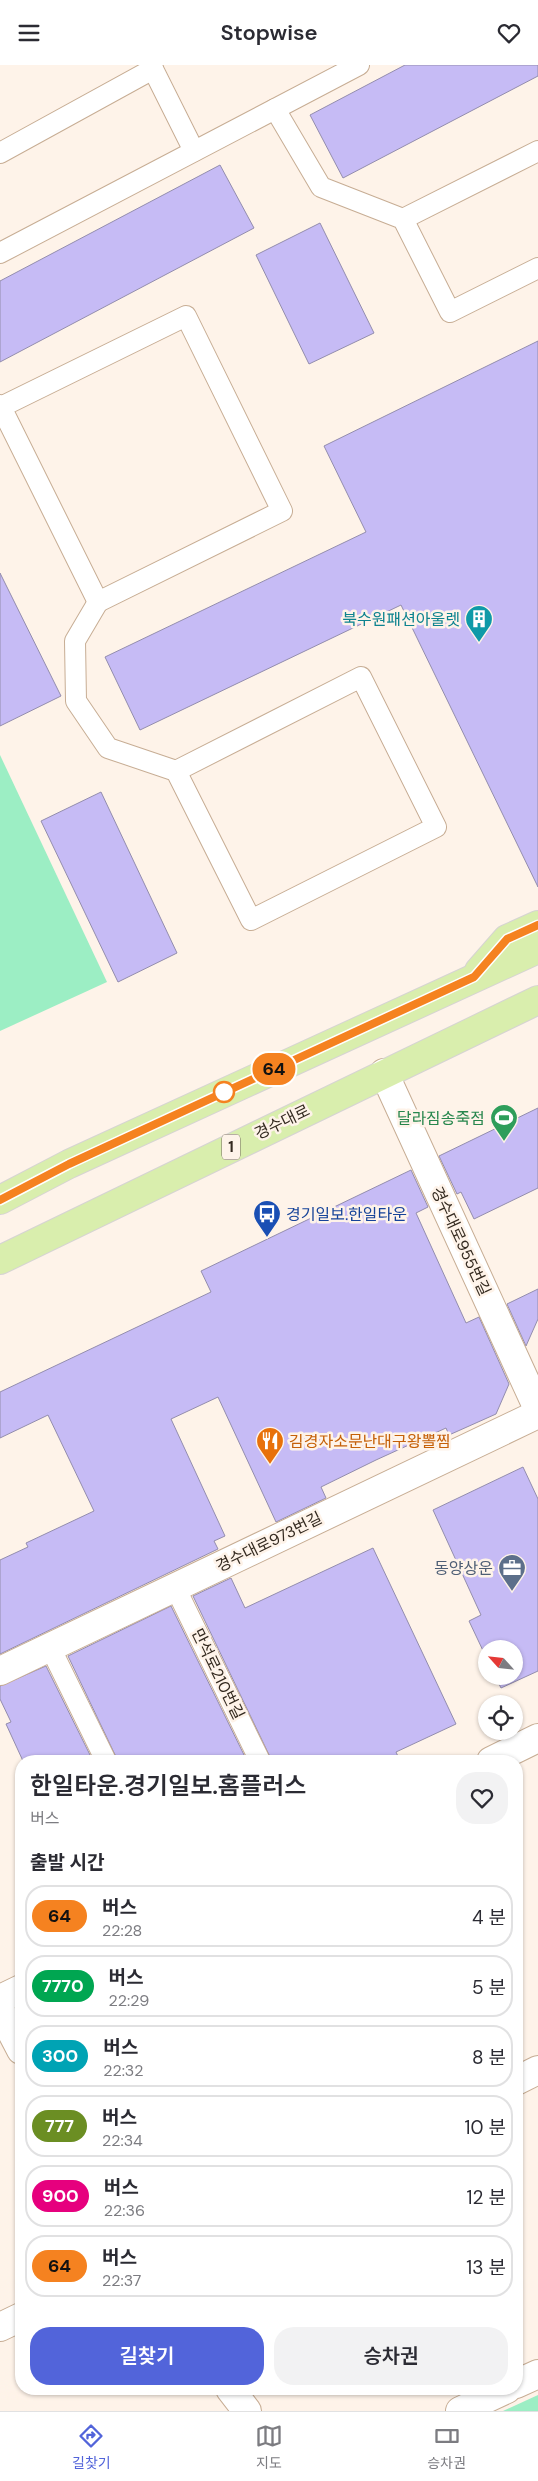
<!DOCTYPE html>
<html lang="ko">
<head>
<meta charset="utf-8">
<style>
	body { margin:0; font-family:"DM Sans","Noto Sans KR",sans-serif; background:#f2f2f3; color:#2b2b33; height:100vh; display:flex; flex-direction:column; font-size:19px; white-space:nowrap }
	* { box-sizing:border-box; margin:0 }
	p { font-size:16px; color:#7c7c81 }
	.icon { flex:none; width:28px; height:28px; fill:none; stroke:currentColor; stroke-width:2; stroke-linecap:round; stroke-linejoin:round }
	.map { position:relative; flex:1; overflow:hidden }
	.details { position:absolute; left:15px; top:1690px; width:508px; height:640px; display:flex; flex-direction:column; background:#fff; border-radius:20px; box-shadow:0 1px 4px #0004 }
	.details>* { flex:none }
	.badge { padding:0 10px; border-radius:16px; font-size:18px; line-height:32px }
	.needle { width:32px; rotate:297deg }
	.buttons { position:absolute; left:478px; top:1575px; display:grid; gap:10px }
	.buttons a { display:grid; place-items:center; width:45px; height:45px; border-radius:50%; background:#fff; box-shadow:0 1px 4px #0004; font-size:25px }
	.map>.badge { position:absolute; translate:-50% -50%; box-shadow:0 0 0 2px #fff }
	h2 { padding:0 15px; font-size:19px; line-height:45px }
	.round { display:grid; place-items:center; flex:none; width:52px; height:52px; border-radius:20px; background:#f2f2f3 }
	.head { display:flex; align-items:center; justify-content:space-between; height:85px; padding:0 15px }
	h1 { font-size:24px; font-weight:600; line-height:38px }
	.primary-button { display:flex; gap:10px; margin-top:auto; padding:10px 15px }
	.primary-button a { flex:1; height:58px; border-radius:20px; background:#5264da; color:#fff; font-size:20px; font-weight:600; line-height:58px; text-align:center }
	.primary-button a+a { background:#f2f2f3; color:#2b2b33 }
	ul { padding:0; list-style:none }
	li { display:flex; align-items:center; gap:15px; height:62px; margin:0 10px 8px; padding:0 5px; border:2px solid #e1e1e2; border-radius:20px }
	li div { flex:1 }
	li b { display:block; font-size:19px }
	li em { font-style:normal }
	li .badge { min-width:55px; font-weight:700; text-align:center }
	header { display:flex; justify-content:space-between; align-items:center; height:65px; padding:0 15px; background:#fff; font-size:22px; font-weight:600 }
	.menu { display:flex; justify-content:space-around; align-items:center; height:70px; border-top:1px solid #e1e1e2; background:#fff; font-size:14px; color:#7c7c81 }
	.menu a { display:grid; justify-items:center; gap:2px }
	.menu .current { color:#5264da }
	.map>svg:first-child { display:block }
	.green { fill:#9ceec4 }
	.building { fill:#c6bbf5; stroke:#938dad }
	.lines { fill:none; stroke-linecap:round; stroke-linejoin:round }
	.lane-casing { stroke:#c7ad94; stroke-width:22 }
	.street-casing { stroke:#c7ad94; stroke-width:30 }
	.primary-casing { stroke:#d6d4d2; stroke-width:30 }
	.lane { stroke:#fff; stroke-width:20 }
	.street { stroke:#fff; stroke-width:28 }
	.primary { stroke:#d9eead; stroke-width:28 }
	.line-casing { stroke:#fff; stroke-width:11 }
	.line { stroke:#f58220; stroke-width:8 }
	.stop-dot { fill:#fff; stroke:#f58220; stroke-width:2.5 }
	.labels { text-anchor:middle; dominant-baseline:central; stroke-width:5; stroke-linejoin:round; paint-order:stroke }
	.shield { fill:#fef3e9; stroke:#71665c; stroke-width:1 }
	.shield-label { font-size:15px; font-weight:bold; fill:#342a20 }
	.culture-label { font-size:16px; fill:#0d838f; stroke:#fef3e9; text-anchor:end }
	.leisure-label { font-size:16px; fill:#27864d; stroke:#fef3e9; text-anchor:end }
	.street-label { font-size:16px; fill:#342a20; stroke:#fef3e9 }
	.transit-label { font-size:16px; fill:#164399; stroke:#fef3e9; text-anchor:start }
	.food-label { font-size:16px; fill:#c56008; stroke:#fef3e9; text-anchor:start }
	.service-label { font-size:16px; fill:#4e5e75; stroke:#fef3e9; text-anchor:end }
</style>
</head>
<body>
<header><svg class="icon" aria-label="menu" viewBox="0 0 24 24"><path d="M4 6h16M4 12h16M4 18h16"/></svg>Stopwise<svg class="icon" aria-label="heart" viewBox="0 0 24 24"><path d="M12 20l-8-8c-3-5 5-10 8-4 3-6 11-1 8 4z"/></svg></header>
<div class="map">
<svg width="538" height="2346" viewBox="0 0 538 2346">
	<rect width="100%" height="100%" fill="#fef3e9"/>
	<!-- green -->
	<g class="green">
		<polygon points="0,690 107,917 0,966"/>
		<polygon points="538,2330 538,2346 503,2346"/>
	</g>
	<!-- building -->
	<g class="building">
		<polygon points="405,0 538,0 538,11 343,113 310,50"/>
		<polygon points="220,100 254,163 0,297 0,216"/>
		<polygon points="320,158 374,268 309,299 256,190"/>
		<polygon points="538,276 538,822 401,540 140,665 105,592 366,467 324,381"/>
		<polygon points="0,508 61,631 0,661"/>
		<polygon points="101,727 177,888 118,917 41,756"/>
		<polygon points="538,1043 538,1123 474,1154 461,1127 457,1129 439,1091"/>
		<polygon points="411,1105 428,1142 416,1148 466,1258 479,1252 509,1319 496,1349 449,1370 446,1363 376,1395 321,1422 326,1433 276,1457 218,1332 171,1354 225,1471 214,1476 218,1484 0,1589 0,1495 28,1482 26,1478 94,1446 48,1350 0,1373 0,1327 211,1227 201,1206"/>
		<polygon points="538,1224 538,1254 526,1281 507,1239"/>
		<polygon points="523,1402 538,1434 538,1606 501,1623 495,1611 514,1611 514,1584 486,1584 486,1592 469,1556 481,1550 433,1445"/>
		<polygon points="373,1483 456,1659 396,1687 400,1696 272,1696 193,1531 231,1513 245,1543"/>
		<polygon points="171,1541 247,1696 118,1696 68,1591"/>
		<polygon points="46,1601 93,1696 23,1696 6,1659 11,1657 0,1634 0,1621"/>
	</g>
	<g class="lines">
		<defs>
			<g id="lane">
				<polyline points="151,0 194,86"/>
				<polyline points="275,44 321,122 403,154 450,247 538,203"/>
				<polyline points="0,88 153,4"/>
				<polyline points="403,154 538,86"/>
				<polyline points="0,188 359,0"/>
				<polyline points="0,340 98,537 282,446 186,251 3,341"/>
				<polyline points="98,537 75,576 76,636 108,683 176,706 361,612 436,762 251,855 176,706"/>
				<polyline points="175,1522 260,1696"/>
				<polyline points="50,1582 106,1696"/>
			</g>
			<g id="street">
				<polyline points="384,1008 538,1344"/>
				<polyline points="0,1606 538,1349"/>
				<polyline points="491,1696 538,1673"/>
				<polyline points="0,1934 21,1924"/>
				<polyline points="0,1945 21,1985"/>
				<polyline points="516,2016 538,2005"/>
				<polyline points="0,2262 21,2252"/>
				<polyline points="516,2319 538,2309"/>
				<polyline points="230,2324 247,2346"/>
				<polyline points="460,2346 507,2324"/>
			</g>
			<g id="primary">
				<polyline points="479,906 507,874 538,860"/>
				<polyline points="0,1135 69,1099 538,884"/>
				<polyline points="0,1195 538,935"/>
			</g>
		</defs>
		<!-- lane casing -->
		<use href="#lane" class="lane-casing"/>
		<!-- street casing -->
		<use href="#street" class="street-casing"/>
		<!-- primary casing -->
		<use href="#primary" class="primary-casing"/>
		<!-- lane -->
		<use href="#lane" class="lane"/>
		<!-- street -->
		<use href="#street" class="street"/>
		<!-- primary -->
		<use href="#primary" class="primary"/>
	</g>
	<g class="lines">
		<defs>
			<polyline id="line" points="0,1135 69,1099 474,912 507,874 538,860"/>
		</defs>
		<!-- line casing -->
		<use href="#line" class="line-casing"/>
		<!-- line -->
		<use href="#line" class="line"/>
	</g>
	<!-- icons -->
	<defs>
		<symbol id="building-pin" viewBox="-11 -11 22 30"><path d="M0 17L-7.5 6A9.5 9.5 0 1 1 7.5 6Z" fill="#0f9aa8" stroke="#fef3e9"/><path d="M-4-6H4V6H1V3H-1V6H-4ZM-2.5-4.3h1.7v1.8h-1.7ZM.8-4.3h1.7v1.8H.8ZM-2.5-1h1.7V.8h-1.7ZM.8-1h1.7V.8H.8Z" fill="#fff"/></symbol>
		<symbol id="stadium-pin" viewBox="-11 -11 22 30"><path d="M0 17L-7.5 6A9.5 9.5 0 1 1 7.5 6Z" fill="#2e9e5b" stroke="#fef3e9"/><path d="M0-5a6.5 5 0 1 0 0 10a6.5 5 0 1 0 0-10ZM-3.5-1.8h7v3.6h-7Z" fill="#fff"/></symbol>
		<symbol id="bus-pin" viewBox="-11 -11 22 30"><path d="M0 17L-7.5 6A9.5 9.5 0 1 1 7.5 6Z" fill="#1a4fb4" stroke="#fef3e9"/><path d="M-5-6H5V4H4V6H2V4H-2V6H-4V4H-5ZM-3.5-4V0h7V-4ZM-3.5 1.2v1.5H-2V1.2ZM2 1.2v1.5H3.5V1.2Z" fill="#fff"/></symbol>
		<symbol id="restaurant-pin" viewBox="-11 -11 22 30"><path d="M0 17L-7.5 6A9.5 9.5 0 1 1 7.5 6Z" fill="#e8710a" stroke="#fef3e9"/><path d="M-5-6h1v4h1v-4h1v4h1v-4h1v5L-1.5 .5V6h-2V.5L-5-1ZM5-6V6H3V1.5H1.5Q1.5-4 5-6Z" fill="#fff"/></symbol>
		<symbol id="office-pin" viewBox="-11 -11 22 30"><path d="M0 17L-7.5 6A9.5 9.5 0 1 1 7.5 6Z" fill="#5c6f8a" stroke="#fef3e9"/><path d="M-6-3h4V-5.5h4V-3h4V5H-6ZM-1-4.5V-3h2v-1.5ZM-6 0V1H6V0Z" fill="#fff"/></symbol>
	</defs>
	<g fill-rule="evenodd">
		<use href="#building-pin" x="463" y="538" width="32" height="43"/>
		<use href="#stadium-pin" x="488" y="1037" width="32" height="43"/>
		<use href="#bus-pin" x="251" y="1133" width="32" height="43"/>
		<use href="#restaurant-pin" x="254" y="1360" width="32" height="43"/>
		<use href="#office-pin" x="496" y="1487" width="32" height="43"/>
	</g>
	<!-- markers -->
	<circle class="stop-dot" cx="224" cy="1027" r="10"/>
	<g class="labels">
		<!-- shield labels -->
		<rect class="shield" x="222" y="1069.5" width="18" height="25" rx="4"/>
		<g class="shield-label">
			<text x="231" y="1082">1</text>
		</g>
		<!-- culture labels -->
		<g class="culture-label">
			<text x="460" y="554">북수원패션아울렛</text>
		</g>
		<!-- leisure labels -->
		<g class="leisure-label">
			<text x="485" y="1053">달라짐송죽점</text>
		</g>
		<!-- street labels -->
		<g class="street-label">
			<text transform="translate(282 1057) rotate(-26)">경수대로</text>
			<text transform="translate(461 1176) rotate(65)">경수대로955번길</text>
			<text transform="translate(269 1477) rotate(-26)">경수대로973번길</text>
			<text transform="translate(218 1609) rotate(64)">만석로210번길</text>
		</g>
		<!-- transit labels -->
		<g class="transit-label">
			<text x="286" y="1149">경기일보.한일타운</text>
		</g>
		<!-- food labels -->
		<g class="food-label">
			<text x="289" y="1376">김경자소문난대구왕뽈찜</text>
		</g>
		<!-- service labels -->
		<g class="service-label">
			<text x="493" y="1503">동양상운</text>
		</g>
	</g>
</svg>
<div class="buttons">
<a><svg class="needle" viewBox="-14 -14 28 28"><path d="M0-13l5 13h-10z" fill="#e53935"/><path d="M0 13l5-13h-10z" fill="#7c7c81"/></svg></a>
<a><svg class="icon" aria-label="locate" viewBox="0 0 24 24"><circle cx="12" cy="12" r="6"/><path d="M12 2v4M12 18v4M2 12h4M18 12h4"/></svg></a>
</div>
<b class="badge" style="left:274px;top:1004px;background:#f58220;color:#111">64</b>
<section class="details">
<div class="head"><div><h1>한일타운.경기일보.홈플러스</h1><p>버스</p></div><a class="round"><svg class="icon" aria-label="heart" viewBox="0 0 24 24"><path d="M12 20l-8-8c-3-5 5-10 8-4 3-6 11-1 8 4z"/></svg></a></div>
<h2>출발 시간</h2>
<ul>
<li><span class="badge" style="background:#f58220;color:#111">64</span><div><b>버스</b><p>22:28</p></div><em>4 분</em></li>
<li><span class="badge" style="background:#00a651;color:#fff">7770</span><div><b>버스</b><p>22:29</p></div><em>5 분</em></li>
<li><span class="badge" style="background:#00a3b4;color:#fff">300</span><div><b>버스</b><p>22:32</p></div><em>8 분</em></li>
<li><span class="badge" style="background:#6b8e23;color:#fff">777</span><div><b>버스</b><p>22:34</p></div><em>10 분</em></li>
<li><span class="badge" style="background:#e6007e;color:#fff">900</span><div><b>버스</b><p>22:36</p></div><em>12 분</em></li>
<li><span class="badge" style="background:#f58220;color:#111">64</span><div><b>버스</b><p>22:37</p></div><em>13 분</em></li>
</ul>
<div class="primary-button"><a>길찾기</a><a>승차권</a></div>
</section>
</div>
<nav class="menu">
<a class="current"><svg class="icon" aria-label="directions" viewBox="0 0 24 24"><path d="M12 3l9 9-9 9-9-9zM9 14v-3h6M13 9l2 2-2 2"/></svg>길찾기</a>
<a><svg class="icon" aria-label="map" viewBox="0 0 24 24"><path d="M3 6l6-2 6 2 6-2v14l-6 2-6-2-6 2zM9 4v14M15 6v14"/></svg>지도</a>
<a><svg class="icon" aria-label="tickets" viewBox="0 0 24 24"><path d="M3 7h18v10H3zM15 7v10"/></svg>승차권</a>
</nav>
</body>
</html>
